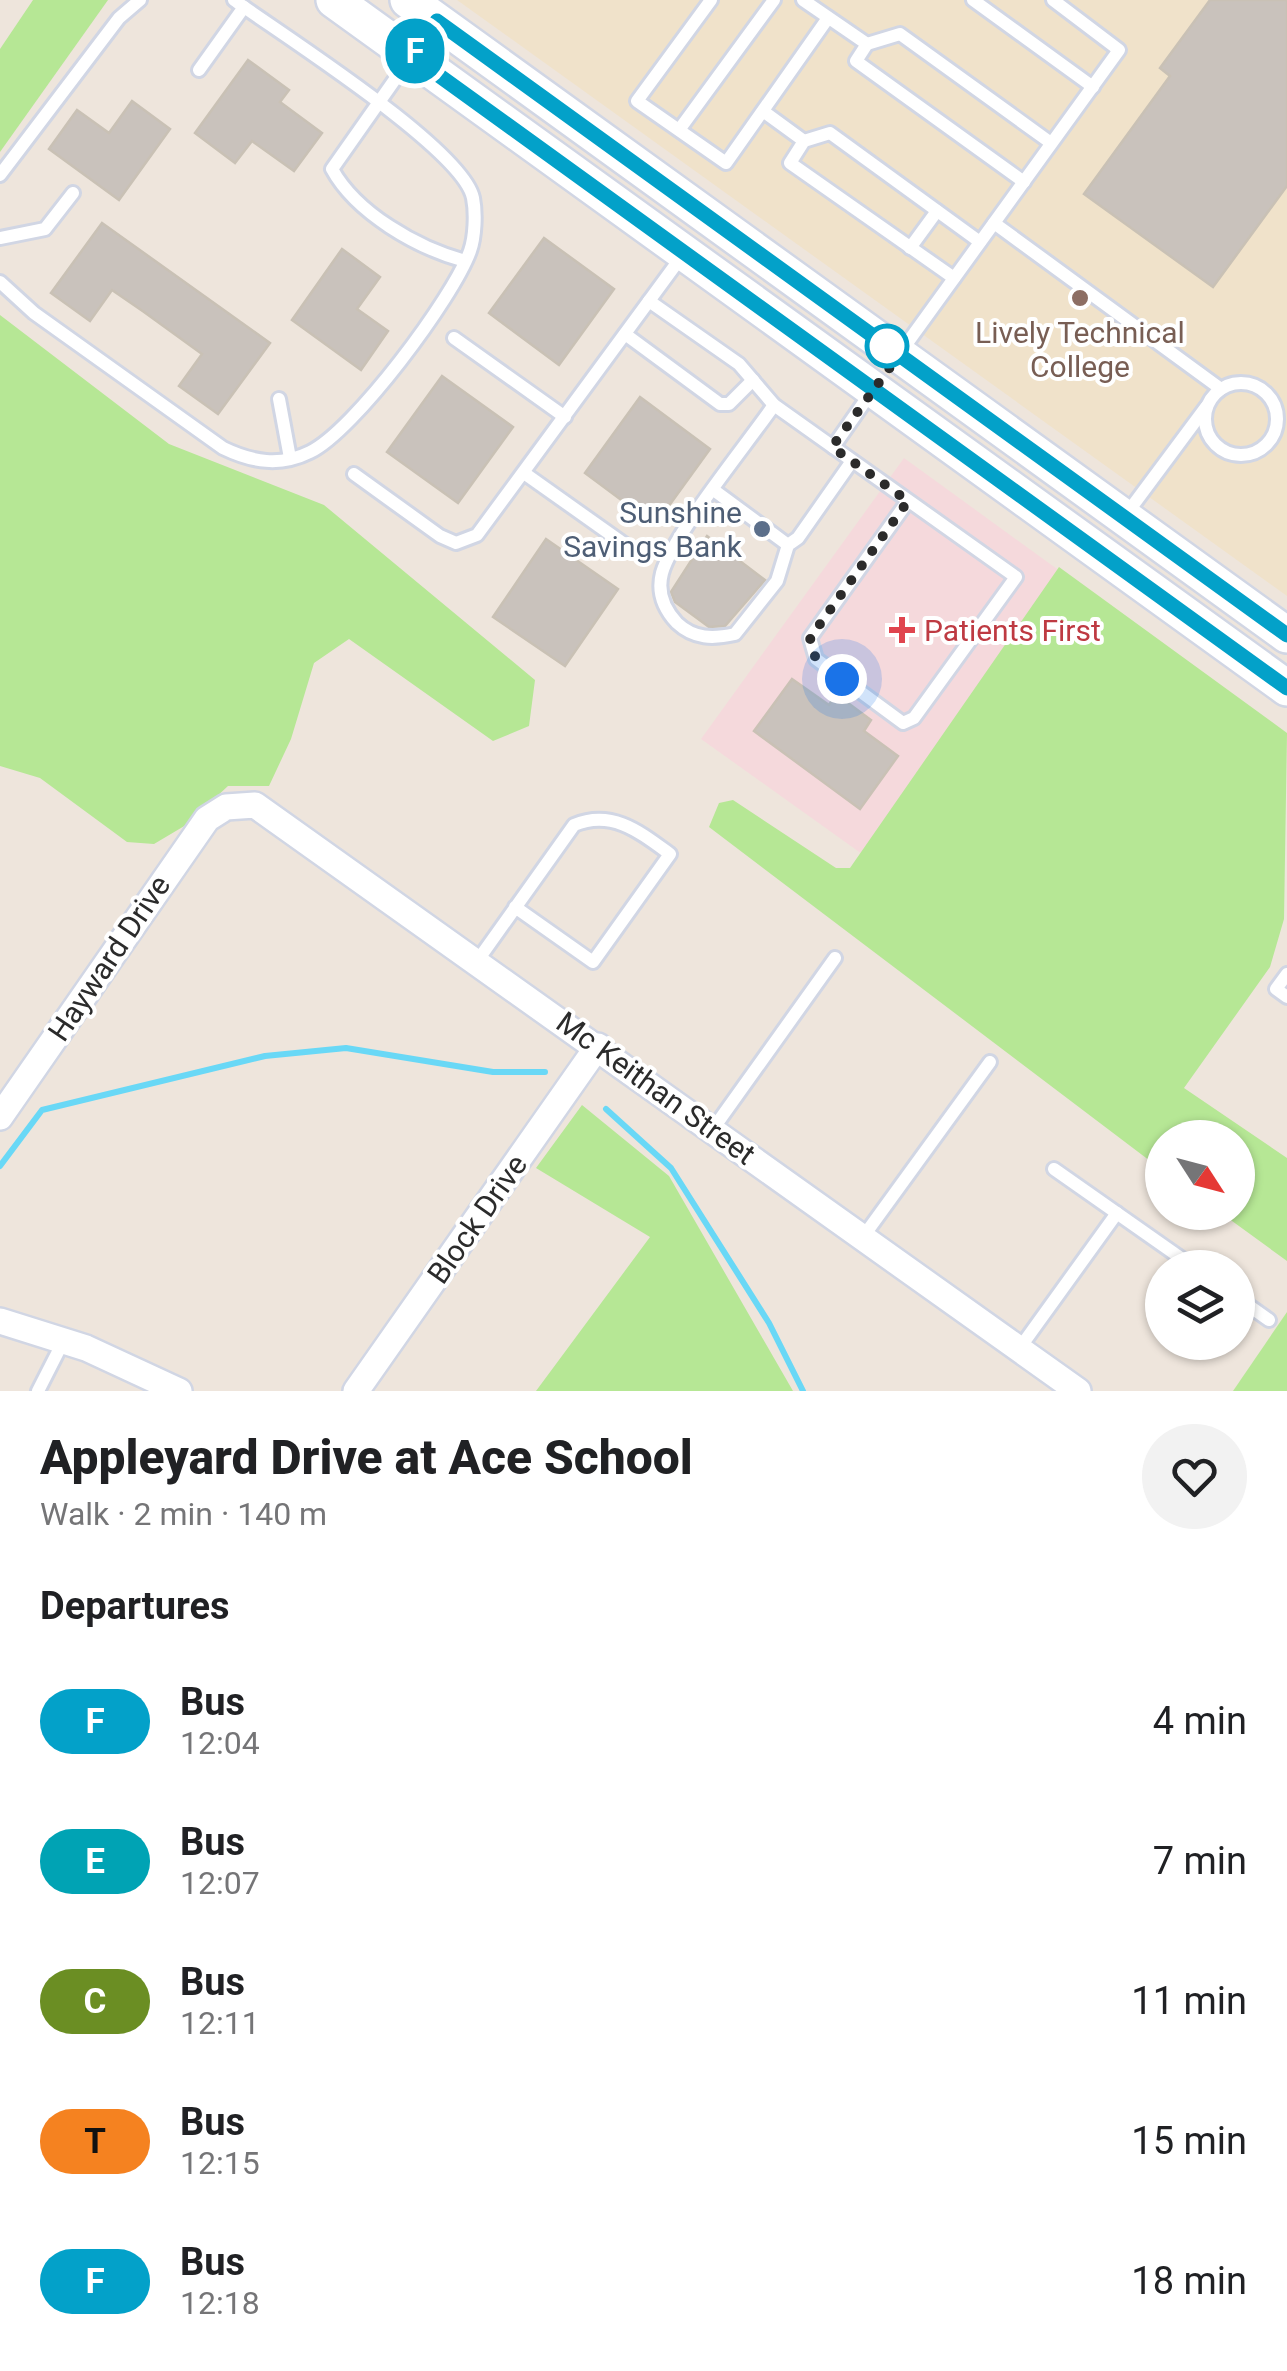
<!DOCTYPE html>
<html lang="en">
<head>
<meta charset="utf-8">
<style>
	body { margin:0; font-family:Roboto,sans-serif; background:#f2f2f2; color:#202124; height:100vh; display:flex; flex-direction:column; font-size:38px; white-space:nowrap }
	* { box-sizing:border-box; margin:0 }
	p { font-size:32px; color:#757577 }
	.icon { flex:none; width:55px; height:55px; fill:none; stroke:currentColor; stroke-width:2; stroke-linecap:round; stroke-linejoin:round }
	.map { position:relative; height:1391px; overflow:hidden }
	.panel { display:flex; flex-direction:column; background:#fff; flex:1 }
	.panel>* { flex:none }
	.badge { padding:0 20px; border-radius:32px; font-size:35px; line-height:65px }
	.needle { width:65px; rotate:126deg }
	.buttons { position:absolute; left:1145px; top:1120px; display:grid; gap:20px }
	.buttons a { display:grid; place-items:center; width:110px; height:110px; border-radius:50%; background:#fff; box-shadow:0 2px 8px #0004; font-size:50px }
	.you { position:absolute; width:50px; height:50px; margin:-25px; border:8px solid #fff; border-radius:50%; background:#1a73e8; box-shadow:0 0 0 15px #1a73e833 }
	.map>.badge { position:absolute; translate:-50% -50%; box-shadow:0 0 0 5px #fff }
	h2 { padding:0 40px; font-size:38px; line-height:90px }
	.round { display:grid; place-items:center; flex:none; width:105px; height:105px; border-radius:52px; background:#f2f2f2 }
	.head { display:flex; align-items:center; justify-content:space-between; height:170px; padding:0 40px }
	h1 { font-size:48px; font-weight:800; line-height:75px }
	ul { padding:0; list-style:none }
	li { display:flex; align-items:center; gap:30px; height:140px; padding:0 40px }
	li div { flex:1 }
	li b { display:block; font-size:38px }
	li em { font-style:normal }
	li .badge { min-width:110px; font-weight:700; text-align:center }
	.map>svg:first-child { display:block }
	.education { fill:#f0e2ca }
	.medical { fill:#f5d9dc }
	.green { fill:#b6e795 }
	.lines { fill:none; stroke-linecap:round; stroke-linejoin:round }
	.stream { stroke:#69d8f6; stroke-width:6 }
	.building { fill:#c9c2bc; stroke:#c9c1b5; stroke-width:2.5 }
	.lane-casing { stroke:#d1d6e4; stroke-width:18 }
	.street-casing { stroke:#d1d6e4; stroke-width:30 }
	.secondary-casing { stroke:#d1d6e4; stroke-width:40 }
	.lane { stroke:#fff; stroke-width:12 }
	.street { stroke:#fff; stroke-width:25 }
	.secondary { stroke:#fff; stroke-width:35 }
	.line-casing { stroke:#fff; stroke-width:22 }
	.line { stroke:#03a1c9; stroke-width:15 }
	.walk { stroke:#2b2b2b; stroke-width:10; stroke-dasharray:0 18 }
	.education-dot { fill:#8d6e63; stroke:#fff; stroke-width:4 }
	.stop-dot { fill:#fff; stroke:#03a1c9; stroke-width:5 }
	.service-dot { fill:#5c6f8a; stroke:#fff; stroke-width:4 }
	.health-dot { fill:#e0444e; stroke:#fff; stroke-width:4 }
	.labels { text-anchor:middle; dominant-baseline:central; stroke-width:8; stroke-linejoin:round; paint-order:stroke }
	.education-label { font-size:30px; fill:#785e54; stroke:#fff }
	.service-label { font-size:30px; fill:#4e5e75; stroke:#fff; text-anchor:end }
	.health-label { font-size:30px; fill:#be3a42; stroke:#fff; text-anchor:start }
	.street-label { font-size:30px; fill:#2b2b2b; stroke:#fff }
</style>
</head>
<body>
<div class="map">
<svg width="1287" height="1391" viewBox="0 0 1287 1391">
	<rect width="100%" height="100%" fill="#eee5dc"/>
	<!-- education -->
	<polygon class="education" points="457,0 1287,0 1287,596"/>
	<!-- medical -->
	<polygon class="medical" points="904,458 1064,574 862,854 701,739"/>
	<!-- green -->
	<g class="green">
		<polygon points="33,0 108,0 0,152 0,49"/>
		<polygon points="0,315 169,444 324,505 535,680 529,726 493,741 349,639 314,663 291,739 269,786 228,786 186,825 154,844 127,842 40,778 0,766"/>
		<polygon points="1059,567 1287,733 1284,919 1270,967 1184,1088 1287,1158 1287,1261 1221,1213 1238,1212 1238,1138 1162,1138 1162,1170 709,827 719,803 733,800 836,868 850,868"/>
		<polygon points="582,1105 669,1176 793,1391 536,1391 650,1237 536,1168"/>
		<polygon points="1287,1312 1287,1391 1233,1391"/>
	</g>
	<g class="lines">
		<!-- stream -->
		<g class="stream">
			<polyline points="606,1109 671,1168 769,1323 803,1391"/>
			<polyline points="0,1166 42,1110 265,1056 346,1048 493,1072 545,1072"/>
		</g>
	</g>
	<!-- building -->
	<g class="building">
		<polygon points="1210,0 1287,0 1287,186 1213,287 1084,194 1170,76 1160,68"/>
		<polygon points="248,60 289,90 280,102 322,133 294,171 252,141 235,163 195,133"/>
		<polygon points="132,101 170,129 119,200 49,149 77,110 109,133"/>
		<polygon points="102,223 270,343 218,414 179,386 202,354 144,312 112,290 90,321 51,293"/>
		<polygon points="544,238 614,289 559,365 489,313"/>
		<polygon points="342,249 380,277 357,309 388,331 361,370 292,320"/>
		<polygon points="442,376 513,427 458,503 387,452"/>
		<polygon points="640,397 710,449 655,525 585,473"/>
		<polygon points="707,536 765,580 725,626 709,627 675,602 671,592"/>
		<polygon points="546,539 618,589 565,666 493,617"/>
		<polygon points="792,679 829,705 836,694 871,720 864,731 898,756 860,809 754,731"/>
	</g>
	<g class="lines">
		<defs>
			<g id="lane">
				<polyline points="711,0 637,101 726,163 828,18"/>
				<polyline points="803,0 867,44"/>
				<polyline points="973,0 1093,87"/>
				<path d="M410,58l-78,111c24,44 85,79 133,92"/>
				<polyline points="199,70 244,7"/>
				<polyline points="763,111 804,141"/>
				<polyline points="679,130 774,0"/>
				<polyline points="0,175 119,18 140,0"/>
				<polyline points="1024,182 856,61 867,44 900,34 1051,143"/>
				<polyline points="994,223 1221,389"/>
				<polyline points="0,238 45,229 73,193"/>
				<polyline points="910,248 937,211"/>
				<polyline points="954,278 790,163 804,141 830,133 980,242"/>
				<path d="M0,282l34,31 189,135c29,14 57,19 87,4 44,-21 143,-154 160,-201 5,-14 6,-38 3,-53 -10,-49 -192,-164 -239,-198"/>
				<polyline points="649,301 739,364 774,405 1016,577 914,718 903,723 816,659 810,638 908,501"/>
				<polyline points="625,334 720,404 729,404 753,380"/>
				<polyline points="454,338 565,417"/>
				<polyline points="900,353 1119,50 1053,0"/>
				<circle cx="1241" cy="419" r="36"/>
				<polyline points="279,399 290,458"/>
				<path d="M774,405c-26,38 -101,129 -112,168 -5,19 2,36 15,50 17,16 36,16 58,11l42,-53 11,-36 10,-7 54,-77"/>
				<polyline points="833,447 872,391"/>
				<polyline points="524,473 634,551"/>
				<polyline points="354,474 440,536 456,543 477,535 682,256"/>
				<polyline points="715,491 788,545"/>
				<polyline points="1125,516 1206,407"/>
				<path d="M478,960l96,-135c38,-16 66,7 96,29l-77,108 -78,-55"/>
				<polyline points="1287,974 1276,989 1287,997"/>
				<polyline points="713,1129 835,958"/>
				<polyline points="1054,1169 1195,1268"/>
				<polyline points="863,1237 990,1062"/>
				<polyline points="1238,1298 1269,1320"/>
				<polyline points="1019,1349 1117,1213"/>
				<polyline points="38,1391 64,1340"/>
			</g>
			<g id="street">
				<polyline points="0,1117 207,819 226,807 255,805 1078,1391"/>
				<polyline points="0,1321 86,1348 179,1391"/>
				<polyline points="356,1391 598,1046"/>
			</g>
			<g id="secondary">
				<polyline points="334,0 1287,688"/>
				<polyline points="408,0 1287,635"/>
			</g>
		</defs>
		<!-- lane casing -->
		<use href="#lane" class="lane-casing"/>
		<!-- street casing -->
		<use href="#street" class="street-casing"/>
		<!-- secondary casing -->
		<use href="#secondary" class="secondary-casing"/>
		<!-- lane -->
		<use href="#lane" class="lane"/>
		<!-- street -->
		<use href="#street" class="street"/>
		<!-- secondary -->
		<use href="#secondary" class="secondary"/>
	</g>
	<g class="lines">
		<defs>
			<polyline id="line" points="1287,635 437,21 412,56 1287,688"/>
		</defs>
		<!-- line casing -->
		<use href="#line" class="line-casing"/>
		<!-- line -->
		<use href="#line" class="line"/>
		<!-- walk -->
		<polyline class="walk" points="842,679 816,660 810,638 908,501 832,447 899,355 887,346"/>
	</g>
	<!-- markers -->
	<circle class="education-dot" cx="1080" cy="298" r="10"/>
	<circle class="stop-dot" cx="887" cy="346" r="20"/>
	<circle class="service-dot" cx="762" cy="529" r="10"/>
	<path class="health-dot" d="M897 615h10v10h10v10h-10v10h-10v-10h-10v-10h10z"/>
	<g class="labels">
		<!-- education labels -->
		<g class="education-label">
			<text x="1080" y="332">Lively Technical<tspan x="1080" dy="34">College</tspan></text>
		</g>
		<!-- service labels -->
		<g class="service-label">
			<text x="742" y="512">Sunshine<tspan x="742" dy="34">Savings Bank</tspan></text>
		</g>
		<!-- health labels -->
		<g class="health-label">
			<text x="924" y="630">Patients First</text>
		</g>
		<!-- street labels -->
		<g class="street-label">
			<text transform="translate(109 958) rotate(-56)">Hayward Drive</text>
			<text transform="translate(656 1088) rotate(36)">Mc Keithan Street</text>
			<text transform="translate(477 1219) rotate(-55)">Block Drive</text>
		</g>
	</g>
</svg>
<div class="buttons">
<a><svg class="needle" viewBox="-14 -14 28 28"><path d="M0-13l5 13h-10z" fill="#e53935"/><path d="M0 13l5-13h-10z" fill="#757577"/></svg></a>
<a><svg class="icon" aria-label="layers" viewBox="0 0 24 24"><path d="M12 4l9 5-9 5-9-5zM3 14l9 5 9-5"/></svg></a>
</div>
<div class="you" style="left:842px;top:679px"></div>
<b class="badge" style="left:415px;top:51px;background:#03a1c9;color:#fff">F</b>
</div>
<section class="panel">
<div class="head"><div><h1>Appleyard Drive at Ace School</h1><p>Walk · 2 min · 140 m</p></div><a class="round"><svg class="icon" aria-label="heart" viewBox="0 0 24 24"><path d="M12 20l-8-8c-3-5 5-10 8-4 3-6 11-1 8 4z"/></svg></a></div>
<h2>Departures</h2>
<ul>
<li><span class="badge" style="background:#03a1c9;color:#fff">F</span><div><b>Bus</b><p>12:04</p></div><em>4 min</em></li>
<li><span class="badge" style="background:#00a3b4;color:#fff">E</span><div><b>Bus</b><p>12:07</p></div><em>7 min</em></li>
<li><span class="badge" style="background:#6b8e23;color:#fff">C</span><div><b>Bus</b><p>12:11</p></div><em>11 min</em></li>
<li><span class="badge" style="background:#f58220;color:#111">T</span><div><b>Bus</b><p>12:15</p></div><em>15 min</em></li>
<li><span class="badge" style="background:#03a1c9;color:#fff">F</span><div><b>Bus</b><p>12:18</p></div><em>18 min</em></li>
</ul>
</section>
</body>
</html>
